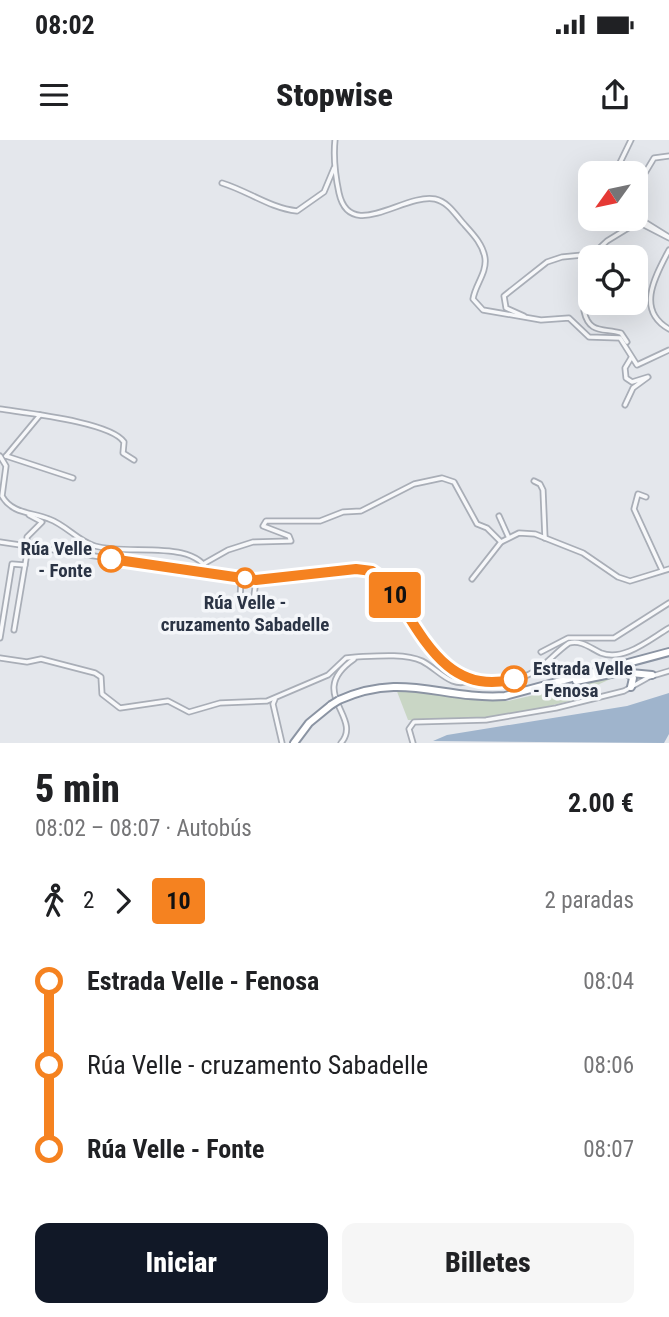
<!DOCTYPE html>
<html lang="es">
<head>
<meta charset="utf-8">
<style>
	body { margin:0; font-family:"Roboto Condensed",sans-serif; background:#f6f6f6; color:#202124; height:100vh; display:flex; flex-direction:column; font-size:26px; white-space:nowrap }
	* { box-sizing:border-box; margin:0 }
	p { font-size:23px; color:#757577 }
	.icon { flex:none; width:38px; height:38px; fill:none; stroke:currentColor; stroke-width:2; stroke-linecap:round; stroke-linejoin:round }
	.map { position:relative; height:603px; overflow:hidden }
	.details { display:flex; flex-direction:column; background:#fff; flex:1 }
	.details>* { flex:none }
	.badge { padding:0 14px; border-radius:5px; font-size:24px; line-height:46px }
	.needle { width:46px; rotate:237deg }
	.fabs { position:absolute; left:578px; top:21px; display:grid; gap:14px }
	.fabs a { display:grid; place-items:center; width:70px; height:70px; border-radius:14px; background:#fff; box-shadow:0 7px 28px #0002; font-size:35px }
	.map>.badge { position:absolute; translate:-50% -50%; box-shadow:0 0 0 4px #fff }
	.legs { display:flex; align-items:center; gap:10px; height:77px; padding:0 35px; font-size:23px }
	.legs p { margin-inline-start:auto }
	.head { display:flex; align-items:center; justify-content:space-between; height:119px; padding:0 35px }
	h1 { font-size:38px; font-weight:800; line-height:52px }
	.button { display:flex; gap:14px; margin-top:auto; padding:14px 35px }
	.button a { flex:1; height:80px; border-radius:14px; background:#111827; color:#fff; font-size:28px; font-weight:800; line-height:80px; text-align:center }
	.button a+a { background:#f6f6f6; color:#202124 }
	ul { padding:0 35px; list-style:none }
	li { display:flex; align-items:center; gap:24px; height:84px; font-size:26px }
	li i { display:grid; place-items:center; width:10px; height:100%; margin:0 9px; background:currentColor }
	li i::after { content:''; width:18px; height:18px; margin:-9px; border:5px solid; border-radius:50%; background:#fff }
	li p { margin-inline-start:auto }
	li:first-child i { background:linear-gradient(#0000 50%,currentColor 0) }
	li:last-child i { background:linear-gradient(currentColor 50%,#0000 0) }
	.status { display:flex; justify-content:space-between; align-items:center; height:49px; padding:0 35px; background:#fff; direction:ltr }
	.status svg { height:19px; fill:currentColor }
	header { display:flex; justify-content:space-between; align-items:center; height:91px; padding:0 35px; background:#fff; font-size:32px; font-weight:800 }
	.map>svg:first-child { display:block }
	.green { fill:#c9d6c5 }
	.water { fill:#9fb4cc }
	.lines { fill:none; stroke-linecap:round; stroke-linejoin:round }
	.minor-casing { stroke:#a9aeb7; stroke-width:7 }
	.highway-casing { stroke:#8b94a3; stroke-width:10 }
	.minor { stroke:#f7f8fa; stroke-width:3.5 }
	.highway { stroke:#fff; stroke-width:6 }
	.highway-bridge-casing { stroke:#8b94a3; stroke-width:10; stroke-linecap:butt }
	.highway-bridge { stroke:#fff; stroke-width:6 }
	.line-1-casing { stroke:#fff; stroke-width:16 }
	.line-1 { stroke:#f58220; stroke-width:10 }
	.stop-1-dot { fill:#fff; stroke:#f58220; stroke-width:3.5 }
	.labels { text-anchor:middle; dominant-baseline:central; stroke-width:7; stroke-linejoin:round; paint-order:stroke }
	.stop-label { font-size:19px; font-weight:bold; fill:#2b3445; stroke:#f4f6f9; text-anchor:end }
</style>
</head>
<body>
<div class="status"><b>08:02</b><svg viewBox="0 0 49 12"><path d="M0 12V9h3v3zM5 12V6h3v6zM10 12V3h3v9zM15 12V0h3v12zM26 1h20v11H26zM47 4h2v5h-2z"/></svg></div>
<header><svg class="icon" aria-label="menu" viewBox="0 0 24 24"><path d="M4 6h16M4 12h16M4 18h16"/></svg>Stopwise<svg class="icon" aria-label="share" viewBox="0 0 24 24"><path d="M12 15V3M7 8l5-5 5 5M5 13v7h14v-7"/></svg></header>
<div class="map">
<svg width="669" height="603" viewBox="0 0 669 603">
	<rect width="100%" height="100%" fill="#e4e7ec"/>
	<!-- green -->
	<polygon class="green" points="617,536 593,547 582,558 490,580 408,580 396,549 485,561 508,561"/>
	<!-- water -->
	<polygon class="water" points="669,553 669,594 664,603 433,601 447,595 627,566"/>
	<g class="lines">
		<defs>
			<g id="minor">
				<path d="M335,0c-2,19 0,34 4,53 11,50 65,0 96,6 13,3 20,15 28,24 9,10 20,21 22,35 2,15 -10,27 -12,41l10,11 58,10 28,-2 20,19 31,1 17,27 32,-15"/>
				<polyline points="615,33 631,0"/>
				<polyline points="636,42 642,38 654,18 669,16"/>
				<path d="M222,43c26,8 48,25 75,28l27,-19 10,-24"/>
				<polyline points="635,76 669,97"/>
				<path d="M669,110c-13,25 -34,60 0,79"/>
				<path d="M584,171c5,23 19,17 37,22l6,9"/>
				<polyline points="524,176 506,168 504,156 547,122 562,117 593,114 607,101 638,82 669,98"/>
				<polyline points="625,265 633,248 648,237 632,242 626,238 625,228 631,218"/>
				<path d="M0,269c25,4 111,13 124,33l-1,11 11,7"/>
				<path d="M0,316l6,10 -4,30c10,18 30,16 47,23 17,6 29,22 46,27 33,10 100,-8 114,27"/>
				<polyline points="6,316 73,338"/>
				<polyline points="6,316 40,275"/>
				<polyline points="534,341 540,344 543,350 545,398"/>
				<polyline points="646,357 638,354 634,369 662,430"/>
				<polyline points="499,376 508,396"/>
				<path d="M0,402l256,38 100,-11 16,2 13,9 61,88c25,19 63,19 89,3 13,-8 22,-20 34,-28 13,-3 21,5 32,10 23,9 49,-14 68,-25"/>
				<polyline points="27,406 27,397 42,382 29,375"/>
				<polyline points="205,423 228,410 253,402 291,401 289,396 263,386 266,381 320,381 343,372 361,371 414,344 442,338 454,342 477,384 487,388 501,402"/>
				<polyline points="241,438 240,461 253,463 256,440"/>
				<polyline points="472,439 501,402 519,393 535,394 583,413 618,437 630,441 669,429"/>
				<polyline points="14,490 28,407"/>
				<polyline points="0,498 12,424 25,425"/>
				<polyline points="541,512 568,498 614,498 669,463"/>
				<path d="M0,518l27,4 14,-3 54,14 6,4 1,17 18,14 48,-7 21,11 31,-9 47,-2 61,-26 18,-17 10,-1c19,-1 49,-4 66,4 16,8 30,29 49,19"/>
				<polyline points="275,559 273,564 282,603"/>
				<path d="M341,603c23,-26 -36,-50 13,-84"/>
				<polyline points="413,603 409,589 414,582 486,580 556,568 624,551 649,537 669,531"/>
			</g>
			<g id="highway">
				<polyline points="627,532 633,538 631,547"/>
				<polyline points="576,541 620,532 652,535"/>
				<path d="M339,560c65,-29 102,0 166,-4l164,-44"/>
				<polyline points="294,603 309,583 331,565"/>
			</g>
		</defs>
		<!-- minor casing -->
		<use href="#minor" class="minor-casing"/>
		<!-- highway casing -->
		<use href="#highway" class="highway-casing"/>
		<!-- minor -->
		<use href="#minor" class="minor"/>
		<!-- highway -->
		<use href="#highway" class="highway"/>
		<defs>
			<polyline id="highway-bridge" points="331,565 339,560"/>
		</defs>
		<!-- highway-bridge casing -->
		<use href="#highway-bridge" class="highway-bridge-casing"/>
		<!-- highway-bridge -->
		<use href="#highway-bridge" class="highway-bridge"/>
	</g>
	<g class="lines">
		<defs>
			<path id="line-1" d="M111,419l145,21 100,-11 16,2 13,9c34,47 58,118 129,99"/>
		</defs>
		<!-- line-1 casing -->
		<use href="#line-1" class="line-1-casing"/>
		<!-- line-1 -->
		<use href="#line-1" class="line-1"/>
	</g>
	<!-- markers -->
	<g class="stop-1-dot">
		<circle cx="111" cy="419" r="12"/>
		<circle cx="245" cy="438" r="9"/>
		<circle cx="514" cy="539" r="12"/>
	</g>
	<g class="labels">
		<!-- stop labels -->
		<g class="stop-label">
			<text x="92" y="408">Rúa Velle<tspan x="92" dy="22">- Fonte</tspan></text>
			<text x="245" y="462" text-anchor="middle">Rúa Velle -<tspan x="245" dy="22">cruzamento Sabadelle</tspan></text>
			<text x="533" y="528" text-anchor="start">Estrada Velle<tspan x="533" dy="22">- Fenosa</tspan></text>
		</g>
	</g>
</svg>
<div class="fabs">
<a><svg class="needle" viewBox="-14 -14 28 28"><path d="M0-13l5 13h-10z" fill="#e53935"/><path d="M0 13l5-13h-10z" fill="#757577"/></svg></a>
<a><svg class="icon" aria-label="locate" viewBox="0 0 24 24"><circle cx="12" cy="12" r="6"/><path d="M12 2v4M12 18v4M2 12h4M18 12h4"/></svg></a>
</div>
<b class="badge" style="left:395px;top:455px;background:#f58220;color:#111">10</b>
</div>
<section class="details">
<div class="head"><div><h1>5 min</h1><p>08:02 – 08:07 · Autobús</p></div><b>2.00 €</b></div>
<div class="legs"><svg class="icon" aria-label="walk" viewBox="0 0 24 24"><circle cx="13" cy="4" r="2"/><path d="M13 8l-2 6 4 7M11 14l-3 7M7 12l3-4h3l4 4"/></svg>2<svg class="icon" aria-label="forward" viewBox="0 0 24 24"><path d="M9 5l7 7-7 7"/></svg><b class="badge" style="background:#f58220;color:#111">10</b><p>2 paradas</p></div>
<ul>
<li><i style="color:#f58220"></i><b>Estrada Velle - Fenosa</b><p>08:04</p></li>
<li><i style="color:#f58220"></i><span>Rúa Velle - cruzamento Sabadelle</span><p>08:06</p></li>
<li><i style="color:#f58220"></i><b>Rúa Velle - Fonte</b><p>08:07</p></li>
</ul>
<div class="button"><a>Iniciar</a><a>Billetes</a></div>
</section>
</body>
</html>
